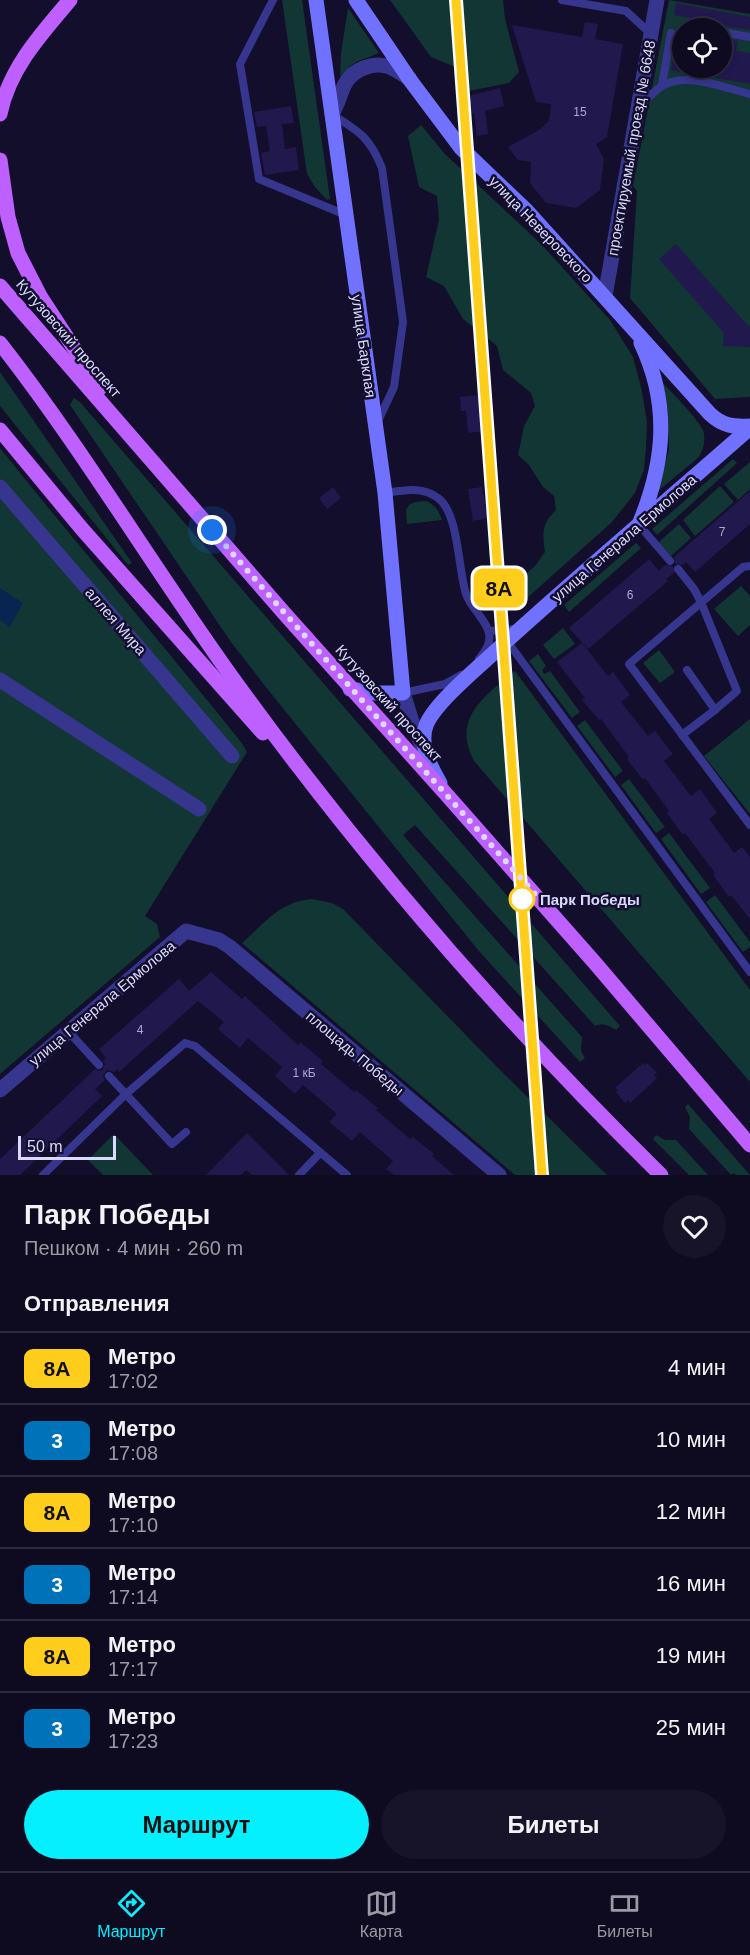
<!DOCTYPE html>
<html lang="ru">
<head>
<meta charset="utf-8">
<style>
	body { margin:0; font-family:Helvetica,sans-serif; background:#171329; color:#f1f3f6; height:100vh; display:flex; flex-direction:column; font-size:22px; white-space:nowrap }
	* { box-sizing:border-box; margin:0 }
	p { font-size:20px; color:#9b9aa5 }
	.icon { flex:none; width:33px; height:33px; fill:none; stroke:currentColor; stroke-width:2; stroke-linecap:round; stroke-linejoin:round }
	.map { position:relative; height:1175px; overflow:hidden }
	.sheet { display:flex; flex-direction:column; background:#0e0a20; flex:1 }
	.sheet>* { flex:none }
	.badge { padding:0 12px; border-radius:9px; font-size:21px; line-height:39px }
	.fabs { position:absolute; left:672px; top:18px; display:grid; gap:12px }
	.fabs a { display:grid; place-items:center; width:60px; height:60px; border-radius:50%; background:#0e0a20; box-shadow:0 3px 9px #0003,0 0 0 2px #2e2b3e; font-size:30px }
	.scale { position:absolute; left:18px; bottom:15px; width:98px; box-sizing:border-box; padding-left:6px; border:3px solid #dbd9ff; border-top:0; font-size:16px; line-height:21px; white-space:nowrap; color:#dbd9ff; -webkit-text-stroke:4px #120e2b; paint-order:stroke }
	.you { position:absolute; width:30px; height:30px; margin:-15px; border:4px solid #fff; border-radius:50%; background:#1a73e8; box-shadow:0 0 0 9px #1a73e833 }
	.map>.badge { position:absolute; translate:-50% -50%; box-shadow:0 0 0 3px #fff }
	h2 { padding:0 24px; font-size:22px; line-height:54px }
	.round { display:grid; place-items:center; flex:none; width:63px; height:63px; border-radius:32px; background:#171329 }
	.head { display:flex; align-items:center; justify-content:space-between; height:102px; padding:0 24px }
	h1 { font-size:28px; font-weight:700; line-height:45px }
	.primary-button { display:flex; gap:12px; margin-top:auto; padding:12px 24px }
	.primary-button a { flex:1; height:69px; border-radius:36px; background:#05f0ff; color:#111; font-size:24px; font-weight:700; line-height:69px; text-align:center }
	.primary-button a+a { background:#171329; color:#f1f3f6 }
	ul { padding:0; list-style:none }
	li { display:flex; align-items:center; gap:18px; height:72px; padding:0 24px; border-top:2px solid #2e2b3e }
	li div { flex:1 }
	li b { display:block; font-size:22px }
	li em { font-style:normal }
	li .badge { min-width:66px; font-weight:700; text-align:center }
	.dock { display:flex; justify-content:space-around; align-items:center; height:84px; border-top:2px solid #2e2b3e; background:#0e0a20; font-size:16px; color:#9b9aa5 }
	.dock a { display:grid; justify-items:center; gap:3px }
	.dock .active { color:#05f0ff }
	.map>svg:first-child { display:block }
	.green { fill:#113633; fill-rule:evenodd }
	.water { fill:#082551 }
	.building { fill:#21194e }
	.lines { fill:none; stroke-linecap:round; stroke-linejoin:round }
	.lane { stroke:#36368e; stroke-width:8 }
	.street { stroke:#36368e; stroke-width:15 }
	.secondary { stroke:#7072ff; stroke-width:15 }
	.primary { stroke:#bd60ff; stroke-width:15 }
	.line-casing { stroke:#fff; stroke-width:14 }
	.line { stroke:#ffcd1c; stroke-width:9 }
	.walk { stroke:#dbd9ff; stroke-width:6; stroke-dasharray:0 10.8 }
	.stop-dot { fill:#fff; stroke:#ffcd1c; stroke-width:3 }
	.labels { text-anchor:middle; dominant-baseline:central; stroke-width:5; stroke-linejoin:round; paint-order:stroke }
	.number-label { font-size:12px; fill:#aca9d3 }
	.street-label { font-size:15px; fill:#dbd9ff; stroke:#120e2b }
	.stop-label { font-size:15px; font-weight:bold; fill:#dbd9ff; stroke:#120e2b; text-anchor:start }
</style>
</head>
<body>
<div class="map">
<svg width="750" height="1175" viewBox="0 0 750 1175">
	<rect width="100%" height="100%" fill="#120e2b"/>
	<!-- green -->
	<g class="green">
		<polygon points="282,0 302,0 330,199 327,200 315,187 307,174"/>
		<polygon points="390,0 503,0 505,19 519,72 509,83 469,91 467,82 455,67 431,57"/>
		<path d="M669,0l81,14v382l-1,1 -34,2 -85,-101 7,-107 -4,-5zM682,28h40v40h-40z"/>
		<path d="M348,8l31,45c-20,9 -23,5 -39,24l1,-24z"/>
		<path d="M421,125l24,29 97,91 68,75 23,37 9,34 5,31 -1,25 -2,23 -9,23 -23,29 -87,78 -9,2 -7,-2 -1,-11 27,-23 10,-14c-3,-19 -3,-29 11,-42l-2,-14 -11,-9 -14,-22 -11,-10 6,-29 11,-20 -4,-13 -28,-23 -6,-24 -34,-27 -19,-33 -18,-9 13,-57 -2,-24 -18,-9 -11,-51z"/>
		<polygon points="0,372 132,563 128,565 0,406"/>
		<path d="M662,383c8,6 37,38 41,47 3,9 1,20 -5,28l-40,33 11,-41 -1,-38z"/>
		<path d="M74,398l6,4 540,624 -4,4c-8,-5 -13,-7 -21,-4l-180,-201 -12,10 179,202 -1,14 4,7 -5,4 -102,-112 -213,-264 -34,-44 -161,-237z"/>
		<path d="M0,448c79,99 162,195 241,294l6,10 -102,164 12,8 3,13 -160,137z"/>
		<polygon points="733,459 737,463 657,535 652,529"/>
		<polygon points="750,462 750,489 738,500 724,484"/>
		<polygon points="720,486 734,502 695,536 683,520"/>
		<path d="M426,501c9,4 13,10 16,19l-35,4 -1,-14 3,-5 6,-3z"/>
		<polygon points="679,524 691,538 671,556 659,542"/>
		<polygon points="636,543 641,548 569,612 564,605"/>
		<polygon points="741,586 750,596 750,625 738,636 714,609"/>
		<polygon points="563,628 575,644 554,659 543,645"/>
		<polygon points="659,650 675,672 660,683 643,663"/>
		<polygon points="538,654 546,666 542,670 544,674 550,671 580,712 572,718 529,661"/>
		<path d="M515,671l235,319v92l-276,-321c-23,-43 12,-66 41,-90z"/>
		<polygon points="750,719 750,814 704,756"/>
		<polygon points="585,720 623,771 615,777 577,726"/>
		<polygon points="629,779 665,827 656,833 621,785"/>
		<polygon points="669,833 710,888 701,894 661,839"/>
		<polygon points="715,895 750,942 750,947 743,952 706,902"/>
		<path d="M312,899l20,4 11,6 157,161 107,105h-92l-273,-232c24,-21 37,-41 70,-44z"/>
		<polygon points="688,1104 750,1175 736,1175 734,1173 731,1175 689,1129 690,1117 685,1107"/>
		<polygon points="114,1134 153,1175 103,1175 88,1160"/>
		<polygon points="656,1135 665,1140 676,1140 708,1175 689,1175 653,1139"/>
	</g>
	<!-- water -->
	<polygon class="water" points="0,588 23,603 10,627 0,620"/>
	<!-- building -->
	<g class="building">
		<polygon points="676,3 750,17 750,30 722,26 722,24 674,15"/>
		<polygon points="585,22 598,24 595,39 623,44 607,137 596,144 604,159 600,190 576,208 546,203 530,183 531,162 518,160 508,147 539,130 549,121 551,104 536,102 512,25 582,37"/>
		<polygon points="677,33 682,33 682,72 671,70"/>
		<polygon points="722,38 738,41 736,51 750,53 750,84 688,73 688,68 722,68"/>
		<polygon points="500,88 504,106 485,111 488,134 477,136 474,113 468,115 464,97"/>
		<polygon points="291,106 294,123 282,124 285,149 296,147 299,170 265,175 261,153 270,151 266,126 257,127 254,112"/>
		<polygon points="676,244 750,328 750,347 723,346 724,333 659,259"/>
		<polygon points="490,394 493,430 468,433 466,411 461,411 460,397"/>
		<polygon points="333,487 341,498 327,509 319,498"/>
		<polygon points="482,487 488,518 473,521 468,489"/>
		<polygon points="750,491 750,524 695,572 686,562 683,565 675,564 674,557"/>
		<polygon points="649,559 659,571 665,565 673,566 674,573 666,579 668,581 588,649 569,628"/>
		<polygon points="582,643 608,676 613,672 630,695 621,702 648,736 655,731 673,754 664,761 691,796 700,789 717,813 709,819 734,853 742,847 750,857 750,919 731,895 729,897 713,875 715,873 685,833 683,835 667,813 669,811 645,778 643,780 627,759 629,757 601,719 599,720 582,700 585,698 557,662"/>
		<polygon points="211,972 242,999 245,996 298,1045 300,1042 323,1061 321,1064 354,1092 356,1090 378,1108 376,1110 410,1139 413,1137 434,1154 432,1156 454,1175 394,1175 386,1169 393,1161 360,1132 352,1141 329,1122 337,1114 303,1085 295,1094 275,1076 282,1067 248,1038 240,1048 218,1029 224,1022 198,1001 119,1072 117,1069 114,1072 108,1070 105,1072 103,1077 105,1080 95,1089 102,1096 20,1175 0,1175 0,1159 95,1069 100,1071 103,1069 105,1064 103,1061 106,1058 99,1049 179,979 189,991"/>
		<polygon points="643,1063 645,1065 647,1063 657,1073 654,1075 657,1078 630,1103 628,1100 625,1103 616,1092 618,1090 615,1088"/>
		<polygon points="247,1133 289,1175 252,1175 246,1170 241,1175 206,1175"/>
	</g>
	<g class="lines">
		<!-- lane -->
		<g class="lane">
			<polyline points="273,0 240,64 259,179 346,215"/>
			<polyline points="562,0 626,11 651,34"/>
			<polyline points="693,27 699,28"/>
			<polyline points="722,32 750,37"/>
			<polyline points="662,85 671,33"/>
			<path d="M639,106c8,-6 16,-17 25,-21 25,-13 60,3 86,9"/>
			<path d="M333,115c27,17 37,23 49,53l21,154 -9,65 -16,34"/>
			<path d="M385,493c18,-3 38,-7 53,5 21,15 20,72 28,96 4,13 22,28 23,40 2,10 -4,17 -10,25"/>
			<polyline points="639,525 670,561"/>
			<polyline points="750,566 743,567 629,664 750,825"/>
			<polyline points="678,569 694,589 701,602 737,691 715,710 682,735"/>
			<polyline points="489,631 516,629"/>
			<polyline points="507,641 750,972"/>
			<polyline points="687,670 715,710"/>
			<polyline points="403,693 445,684 461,675"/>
			<polyline points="68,1031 99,1065"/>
			<polyline points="109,1076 172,1144 186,1132"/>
			<polyline points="43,1175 126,1094 185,1043 195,1046 347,1175"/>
			<polyline points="299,1175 320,1153"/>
		</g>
		<!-- street -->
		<g class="street">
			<path d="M332,114c6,-10 8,-20 13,-30 8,-15 29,-23 45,-17 7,3 13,8 20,12"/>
			<polyline points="605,296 657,0"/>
			<polyline points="0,487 232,756"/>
			<polyline points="0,680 199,809"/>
			<polyline points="403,693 413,725 424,750"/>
			<polyline points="0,1090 186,931 219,940 230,947 499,1175"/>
		</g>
		<!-- secondary -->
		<g class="secondary">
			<polyline points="316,0 385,493 403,693 376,693 350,689"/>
			<path d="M356,0l54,80 51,68 66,63 183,203c13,12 23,13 40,12"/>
			<path d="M640,522c25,-61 30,-118 1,-179"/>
			<path d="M440,783c-10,-17 -22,-40 -13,-60 11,-23 53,-57 72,-75 82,-75 168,-147 251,-220"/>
		</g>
		<!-- primary -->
		<g class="primary">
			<path d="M0,114c9,-45 41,-80 70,-114"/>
			<polyline points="0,160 8,217 18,253 40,296 100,388"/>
			<polyline points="0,286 284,613 446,794 595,963 750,1145"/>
			<path d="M0,343c82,105 151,221 229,330 130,181 273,346 432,502"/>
			<polyline points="0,430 82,529 263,733"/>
		</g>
	</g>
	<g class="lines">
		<defs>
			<polyline id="line" points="456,0 542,1175"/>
		</defs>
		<!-- line casing -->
		<use href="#line" class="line-casing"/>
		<!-- line -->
		<use href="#line" class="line"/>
		<!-- walk -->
		<path class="walk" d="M212,530c107,123 215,243 323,364l-13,5"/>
	</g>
	<!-- markers -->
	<circle class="stop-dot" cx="522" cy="899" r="12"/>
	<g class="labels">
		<!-- number labels -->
		<g class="number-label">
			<text x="580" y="112">15</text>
			<text x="722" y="532">7</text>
			<text x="630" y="595">6</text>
			<text x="140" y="1030">4</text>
			<text x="304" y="1073">1 кБ</text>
		</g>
		<!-- street labels -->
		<g class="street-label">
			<text transform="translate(631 148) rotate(-80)">проектируемый проезд № 6648</text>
			<text transform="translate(541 229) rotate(46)">улица Неверовского</text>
			<text transform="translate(69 338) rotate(49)">Кутузовский проспект</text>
			<text transform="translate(364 346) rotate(82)">улица Барклая</text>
			<text transform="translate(624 538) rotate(-41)">улица Генерала Ермолова</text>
			<text transform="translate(116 621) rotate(49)">аллея Мира</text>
			<text transform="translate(389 703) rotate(48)">Кутузовский проспект</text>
			<text transform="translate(102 1003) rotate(-40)">улица Генерала Ермолова</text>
			<text transform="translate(355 1053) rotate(40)">площадь Победы</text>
		</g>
		<!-- stop labels -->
		<g class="stop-label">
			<text x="540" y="899">Парк Победы</text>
		</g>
	</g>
</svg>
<div class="fabs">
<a><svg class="icon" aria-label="locate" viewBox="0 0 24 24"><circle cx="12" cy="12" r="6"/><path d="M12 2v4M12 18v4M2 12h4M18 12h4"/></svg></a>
</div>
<div class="scale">50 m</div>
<div class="you" style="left:212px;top:530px"></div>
<b class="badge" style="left:499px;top:588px;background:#ffcd1c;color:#111">8А</b>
</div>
<section class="sheet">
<div class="head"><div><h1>Парк Победы</h1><p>Пешком · 4 мин · 260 m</p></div><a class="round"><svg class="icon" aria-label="heart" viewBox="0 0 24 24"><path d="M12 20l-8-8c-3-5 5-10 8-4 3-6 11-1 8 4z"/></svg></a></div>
<h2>Отправления</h2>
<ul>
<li><span class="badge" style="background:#ffcd1c;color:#111">8А</span><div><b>Метро</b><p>17:02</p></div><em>4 мин</em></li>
<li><span class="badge" style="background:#0072ba;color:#fff">3</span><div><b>Метро</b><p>17:08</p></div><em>10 мин</em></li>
<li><span class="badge" style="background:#ffcd1c;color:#111">8А</span><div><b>Метро</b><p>17:10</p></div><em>12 мин</em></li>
<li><span class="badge" style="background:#0072ba;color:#fff">3</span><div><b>Метро</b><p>17:14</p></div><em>16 мин</em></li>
<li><span class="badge" style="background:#ffcd1c;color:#111">8А</span><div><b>Метро</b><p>17:17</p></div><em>19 мин</em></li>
<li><span class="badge" style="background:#0072ba;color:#fff">3</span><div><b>Метро</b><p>17:23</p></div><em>25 мин</em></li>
</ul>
<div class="primary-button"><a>Маршрут</a><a>Билеты</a></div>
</section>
<nav class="dock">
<a class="active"><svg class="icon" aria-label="directions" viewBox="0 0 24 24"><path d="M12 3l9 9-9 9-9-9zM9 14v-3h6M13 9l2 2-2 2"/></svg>Маршрут</a>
<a><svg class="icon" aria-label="map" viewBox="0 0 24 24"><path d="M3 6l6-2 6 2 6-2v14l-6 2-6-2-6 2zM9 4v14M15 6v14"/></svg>Карта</a>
<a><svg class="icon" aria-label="tickets" viewBox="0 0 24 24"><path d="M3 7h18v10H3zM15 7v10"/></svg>Билеты</a>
</nav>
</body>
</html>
